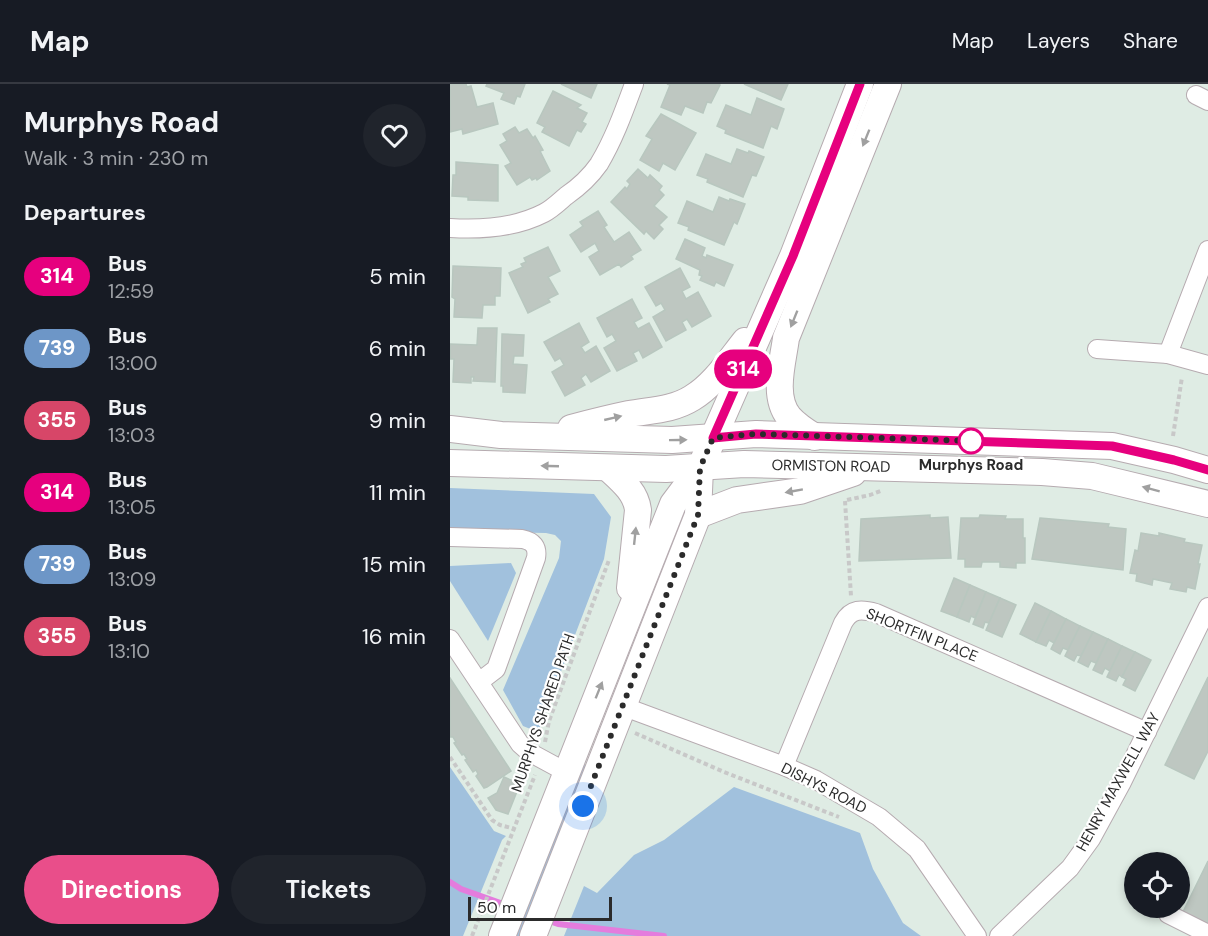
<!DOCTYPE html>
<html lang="en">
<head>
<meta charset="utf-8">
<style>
	body { margin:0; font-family:"DM Sans",sans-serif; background:#20242c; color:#f1f3f6; height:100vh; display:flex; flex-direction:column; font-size:22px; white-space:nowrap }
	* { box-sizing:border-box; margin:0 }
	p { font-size:20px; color:#9ea1a6 }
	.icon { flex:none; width:33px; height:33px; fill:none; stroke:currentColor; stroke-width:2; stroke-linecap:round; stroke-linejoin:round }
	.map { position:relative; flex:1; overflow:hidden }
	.panel { display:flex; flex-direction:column; background:#171b24; width:450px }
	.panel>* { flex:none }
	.badge { padding:0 12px; border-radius:20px; font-size:21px; line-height:39px }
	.controls { position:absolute; left:674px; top:768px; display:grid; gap:12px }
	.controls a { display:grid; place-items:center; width:66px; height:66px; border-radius:50%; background:#171b24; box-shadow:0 3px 9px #0003; font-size:30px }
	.scale { position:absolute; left:18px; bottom:15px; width:144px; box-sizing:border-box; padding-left:6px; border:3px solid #2b2b2b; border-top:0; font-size:16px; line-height:21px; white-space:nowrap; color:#2b2b2b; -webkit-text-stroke:4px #fff; paint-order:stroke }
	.you { position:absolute; width:30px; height:30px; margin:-15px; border:4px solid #fff; border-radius:50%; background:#1a73e8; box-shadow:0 0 0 9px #1a73e833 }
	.map>.badge { position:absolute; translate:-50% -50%; box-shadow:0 0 0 3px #fff }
	h2 { padding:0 24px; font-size:22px; line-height:54px }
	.round { display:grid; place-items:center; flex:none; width:63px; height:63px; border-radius:32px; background:#20242c }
	.headline { display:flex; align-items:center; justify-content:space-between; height:102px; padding:0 24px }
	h1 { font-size:28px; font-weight:700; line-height:45px }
	.button { display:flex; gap:12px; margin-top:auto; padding:12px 24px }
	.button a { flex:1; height:69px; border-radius:36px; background:#e94e8a; color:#fff; font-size:24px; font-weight:700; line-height:69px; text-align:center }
	.button a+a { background:#20242c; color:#f1f3f6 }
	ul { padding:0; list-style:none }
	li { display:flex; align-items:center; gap:18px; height:72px; padding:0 24px }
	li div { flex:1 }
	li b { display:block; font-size:22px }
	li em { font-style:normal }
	li .badge { min-width:66px; font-weight:700; text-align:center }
	header { display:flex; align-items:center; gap:36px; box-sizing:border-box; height:84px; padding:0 30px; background:#171b24; border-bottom:2px solid #363941 }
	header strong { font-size:28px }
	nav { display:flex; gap:33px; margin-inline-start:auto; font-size:21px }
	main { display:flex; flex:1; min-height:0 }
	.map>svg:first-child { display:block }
	.green { fill:#a1c1dd }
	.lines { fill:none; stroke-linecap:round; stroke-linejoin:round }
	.stream { stroke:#e47cdd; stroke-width:6 }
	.building { fill:#bec7c1; stroke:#b8c7bf; stroke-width:1.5 }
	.minor-casing { stroke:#b6abb0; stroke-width:20 }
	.secondary-casing { stroke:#b6abb0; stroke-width:28 }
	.path { stroke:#c8c8c8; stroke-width:4; stroke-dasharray:4.5 3; stroke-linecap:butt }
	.minor { stroke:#fff; stroke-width:18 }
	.secondary { stroke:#fff; stroke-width:26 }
	.oneway { fill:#a0a0a0 }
	.line-casing { stroke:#fff; stroke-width:14 }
	.line { stroke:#e6007e; stroke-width:9 }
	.walk { stroke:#2b2b2b; stroke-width:6; stroke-dasharray:0 10.8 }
	.stop-dot { fill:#fff; stroke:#e6007e; stroke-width:3 }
	.labels { text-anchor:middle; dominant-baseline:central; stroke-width:4.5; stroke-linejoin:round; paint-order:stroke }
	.stop-label { font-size:15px; font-weight:bold; fill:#2b2b2b; stroke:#fff }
	.street-label { font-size:15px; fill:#2b2b2b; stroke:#fff }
</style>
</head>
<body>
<header>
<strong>Map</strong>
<nav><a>Map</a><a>Layers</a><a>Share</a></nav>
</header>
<main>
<section class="panel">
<div class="headline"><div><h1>Murphys Road</h1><p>Walk · 3 min · 230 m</p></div><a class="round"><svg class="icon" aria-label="heart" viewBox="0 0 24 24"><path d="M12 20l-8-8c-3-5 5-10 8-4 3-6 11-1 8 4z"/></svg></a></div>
<h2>Departures</h2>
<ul>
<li><span class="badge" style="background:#e6007e;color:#fff">314</span><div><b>Bus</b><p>12:59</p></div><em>5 min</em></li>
<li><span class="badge" style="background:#6d96c7;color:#fff">739</span><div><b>Bus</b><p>13:00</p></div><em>6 min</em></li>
<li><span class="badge" style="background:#d74668;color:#fff">355</span><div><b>Bus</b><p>13:03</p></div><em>9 min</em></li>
<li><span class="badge" style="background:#e6007e;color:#fff">314</span><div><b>Bus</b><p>13:05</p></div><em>11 min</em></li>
<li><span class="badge" style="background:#6d96c7;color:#fff">739</span><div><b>Bus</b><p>13:09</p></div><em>15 min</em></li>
<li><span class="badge" style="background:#d74668;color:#fff">355</span><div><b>Bus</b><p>13:10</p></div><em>16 min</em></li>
</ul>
<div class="button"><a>Directions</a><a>Tickets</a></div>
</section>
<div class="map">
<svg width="758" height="852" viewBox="0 0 758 852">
	<rect width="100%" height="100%" fill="#dfece4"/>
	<!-- green -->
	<g class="green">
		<polygon points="0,404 144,410 161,433 154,475 88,648 73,642 53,606 109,474 111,457 105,451 96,449 0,447"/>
		<polygon points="61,479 66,489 38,557 0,497 0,482"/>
		<polygon points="131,680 140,683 71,852 60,852"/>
		<polygon points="0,683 44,747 56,752 52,756 13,852 0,852"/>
		<polygon points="284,703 410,749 423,785 453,839 471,852 114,852 134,802 147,809 184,771 214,756"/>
	</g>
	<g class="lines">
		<!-- stream -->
		<g class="stream">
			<polyline points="0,798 11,805 59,822"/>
			<polyline points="96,836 108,840 214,852"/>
		</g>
	</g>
	<!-- building -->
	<g class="building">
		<polygon points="0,0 16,0 17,3 21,2 27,23 43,19 48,40 13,50 12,45 0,48"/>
		<polygon points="37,0 75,0 70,13 67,12 64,20 51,15 54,9 36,2"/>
		<polygon points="111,0 147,0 141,14"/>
		<polygon points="217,0 268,0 270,1 261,19 257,18 253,29 235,22 231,31 211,23 220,1"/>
		<polygon points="294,0 338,0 331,16"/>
		<polygon points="103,7 131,21 127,24 137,29 132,38 136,40 131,48 127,46 119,62 92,48 95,43 87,39"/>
		<polygon points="307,14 334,25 327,45 321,42 313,64 275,49 276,46 267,42 276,21 301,31"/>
		<polygon points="211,30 246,49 225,86 213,79 209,87 190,76 202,55 196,52"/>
		<polygon points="65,43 69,49 77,45 83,54 85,52 93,66 90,67 100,87 87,96 86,94 82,96 80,93 67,101 55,82 61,79 50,61 57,57 53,50"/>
		<polygon points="287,65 298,69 299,67 314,73 306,92 302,91 293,113 257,98 258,95 247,91 256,70 281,80"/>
		<polygon points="6,78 48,81 48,117 18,116 18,113 2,112 3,91 6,91"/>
		<polygon points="188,85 198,94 200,91 212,102 209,106 214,111 204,122 217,133 209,141 213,145 204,155 196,147 194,150 161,118 175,103 177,105 180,100 177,97"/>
		<polygon points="269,113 279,117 280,115 295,120 287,140 284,138 274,161 238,146 239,143 228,139 237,117 263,128"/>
		<polygon points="148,127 157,141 154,143 164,158 179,148 191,166 181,172 183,175 171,183 169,180 150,191 139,173 149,167 145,159 131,168 120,151 133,142 130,138"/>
		<polygon points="235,155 255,164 252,172 256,174 257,171 283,181 274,202 266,198 264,202 250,196 252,192 249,191 250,186 226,175"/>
		<polygon points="98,163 110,187 98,193 108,210 98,215 100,218 78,229 59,189 73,183 71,180 76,178 74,174"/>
		<polygon points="3,182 51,184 50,212 45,212 45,221 33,221 32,234 4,233 5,215 2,213"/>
		<polygon points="230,184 240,203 232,207 236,215 248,208 261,232 242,243 237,235 232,238 236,246 216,257 203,233 215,226 211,219 206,222 195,203"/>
		<polygon points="182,215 192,234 184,238 188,245 199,239 212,263 193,274 189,266 183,269 187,277 167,287 154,264 166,257 162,250 157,253 147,234"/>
		<polygon points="129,239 139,258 131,263 135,269 146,262 160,287 141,298 136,290 131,294 135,301 115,312 102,288 114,281 110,274 105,277 94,258"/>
		<polygon points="28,244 47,244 45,298 23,297 24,293 21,293 21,299 3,298 4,275 0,275 0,260 27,261"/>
		<polygon points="52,250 74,251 73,272 64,272 63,280 77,281 75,309 53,308 53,302 51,302"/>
		<polygon points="480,431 480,434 498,433 501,474 409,477 411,435"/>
		<polygon points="530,431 556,432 555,435 573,435 573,454 575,454 575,479 566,479 566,484 550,483 550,478 532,478 531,483 515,483 515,475 508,475 511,434 529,434"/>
		<polygon points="590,434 659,440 658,443 676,445 673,486 582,475"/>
		<polygon points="691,449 709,452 709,449 735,455 734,458 752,461 748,480 750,480 745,505 737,503 736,508 720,505 722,499 703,495 702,501 686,497 687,490 680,489 685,466 688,467"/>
		<polygon points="504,494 520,501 507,533 491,527"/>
		<polygon points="520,501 536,508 525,534 521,532 519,538 507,533"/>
		<polygon points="536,508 550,514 539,539 535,538 533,544 523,540"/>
		<polygon points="550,514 566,521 552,553 536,546"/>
		<polygon points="585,519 601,527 586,558 570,550"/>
		<polygon points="601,527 616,535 604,559 599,556 596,562 586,558"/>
		<polygon points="616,535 630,542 618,566 613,564 610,570 601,565"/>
		<polygon points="630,542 643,548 631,572 627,571 624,577 615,572"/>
		<polygon points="643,548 658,555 646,579 641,577 638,583 628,578"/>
		<polygon points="658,555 672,562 660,587 655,584 652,590 643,586"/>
		<polygon points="672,562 685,568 672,593 669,591 666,597 657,593"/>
		<polygon points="685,568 701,576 685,607 673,601 676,595 672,593"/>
		<polygon points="758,593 758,667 744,695 715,681"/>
		<polygon points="0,594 61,687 37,703 34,704 26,692 28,690 26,686 23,688 15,676 17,675 14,670 12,671 4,659 6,658 3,653 0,653"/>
		<polygon points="54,693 70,700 58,730 46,726 38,714 47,709"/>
		<polygon points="758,777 758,843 732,830"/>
	</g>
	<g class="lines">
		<defs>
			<g id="minor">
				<polyline points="746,11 758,17"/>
				<path d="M0,144c32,2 65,0 94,-15 8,-4 15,-11 22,-17 13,-9 24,-19 33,-32 15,-25 25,-53 35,-80"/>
				<polyline points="647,265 718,270 758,281"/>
				<polyline points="718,270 758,166"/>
				<path d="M0,453l72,2c11,2 16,8 14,19l-40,111 -17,13"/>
				<polyline points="0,555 70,660 79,668 116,688"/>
				<polyline points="172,622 334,682 366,696 429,733 467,765 527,852"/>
				<path d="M334,682l59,-143c8,-15 19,-14 33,-10l271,119"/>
				<polyline points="718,830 758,850"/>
				<polyline points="549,852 620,784 641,755 671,700 758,523"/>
			</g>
			<g id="secondary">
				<path d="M121,344c19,-5 39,-10 58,-14 22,-4 44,-4 63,-16 22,-13 37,-37 53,-57"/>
				<polyline points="0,345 51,351 222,356 306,350 662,362 724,376 758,386"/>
				<path d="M365,353c-10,-6 -19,-12 -26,-20 -17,-21 -6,-55 -3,-79l102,-254"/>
				<polyline points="0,379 216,385 294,380 592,388 642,392 758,420"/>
				<path d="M158,384c13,12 28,24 30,42l-8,78"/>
				<polyline points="248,431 287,416 350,407 403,389"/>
				<polyline points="52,852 223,420 250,384 343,172 410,0"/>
				<polyline points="83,852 248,431 250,384"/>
			</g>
		</defs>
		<!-- minor casing -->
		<use href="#minor" class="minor-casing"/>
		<!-- secondary casing -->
		<use href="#secondary" class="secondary-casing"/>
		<!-- path -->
		<g class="path">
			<polyline points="723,352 732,293"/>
			<polyline points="397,416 420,411 433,406"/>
			<polyline points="395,417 401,512"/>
			<polyline points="185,649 274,688 389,733"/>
			<polyline points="95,658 99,637 159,476"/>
			<polyline points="0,673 42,736 50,741 65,745"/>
			<polyline points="22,852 85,691"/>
		</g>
		<!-- minor -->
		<use href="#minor" class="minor"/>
		<!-- secondary -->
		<use href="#secondary" class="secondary"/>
	</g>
	<!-- one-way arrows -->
	<defs><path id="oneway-solid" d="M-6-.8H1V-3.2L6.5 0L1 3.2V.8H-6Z" transform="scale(1.5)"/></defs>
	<g class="oneway">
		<use href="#oneway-solid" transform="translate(416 54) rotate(112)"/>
		<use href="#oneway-solid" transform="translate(344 235) rotate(112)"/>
		<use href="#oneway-solid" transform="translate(163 334) rotate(-13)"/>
		<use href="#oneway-solid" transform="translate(228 356) rotate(-1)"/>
		<use href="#oneway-solid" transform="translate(100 382) rotate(-178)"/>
		<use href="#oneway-solid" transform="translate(701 405) rotate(-165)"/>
		<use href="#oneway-solid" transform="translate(344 407) rotate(170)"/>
		<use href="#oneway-solid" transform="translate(185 452) rotate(-84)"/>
		<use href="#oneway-solid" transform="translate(149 606) rotate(-68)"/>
	</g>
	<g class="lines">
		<defs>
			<polyline id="line" points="410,0 343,172 263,354 306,350 662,362 724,376 758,386"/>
		</defs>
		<!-- line casing -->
		<use href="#line" class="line-casing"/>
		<!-- line -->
		<use href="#line" class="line"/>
		<!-- walk -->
		<polyline class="walk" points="133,722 248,431 250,384 263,354 306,350 523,357 521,357"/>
	</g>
	<!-- markers -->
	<circle class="stop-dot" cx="521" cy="357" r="12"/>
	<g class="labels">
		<!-- stop labels -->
		<g class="stop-label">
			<text x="521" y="381">Murphys Road</text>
		</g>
		<!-- street labels -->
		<g class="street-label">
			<text transform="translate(381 382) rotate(1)">ORMISTON ROAD</text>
			<text transform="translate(472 551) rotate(22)">SHORTFIN PLACE</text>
			<text transform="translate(93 629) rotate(-71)">MURPHYS SHARED PATH</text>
			<text transform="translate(668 698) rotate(-61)">HENRY MAXWELL WAY</text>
			<text transform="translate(374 704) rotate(27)">DISHYS ROAD</text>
		</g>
	</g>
</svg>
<div class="controls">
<a><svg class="icon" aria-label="locate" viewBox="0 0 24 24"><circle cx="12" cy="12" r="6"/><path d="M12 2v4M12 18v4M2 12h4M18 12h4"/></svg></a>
</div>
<div class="scale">50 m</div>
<div class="you" style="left:133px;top:722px"></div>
<b class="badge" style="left:293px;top:285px;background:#e6007e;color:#fff">314</b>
</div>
</main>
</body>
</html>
